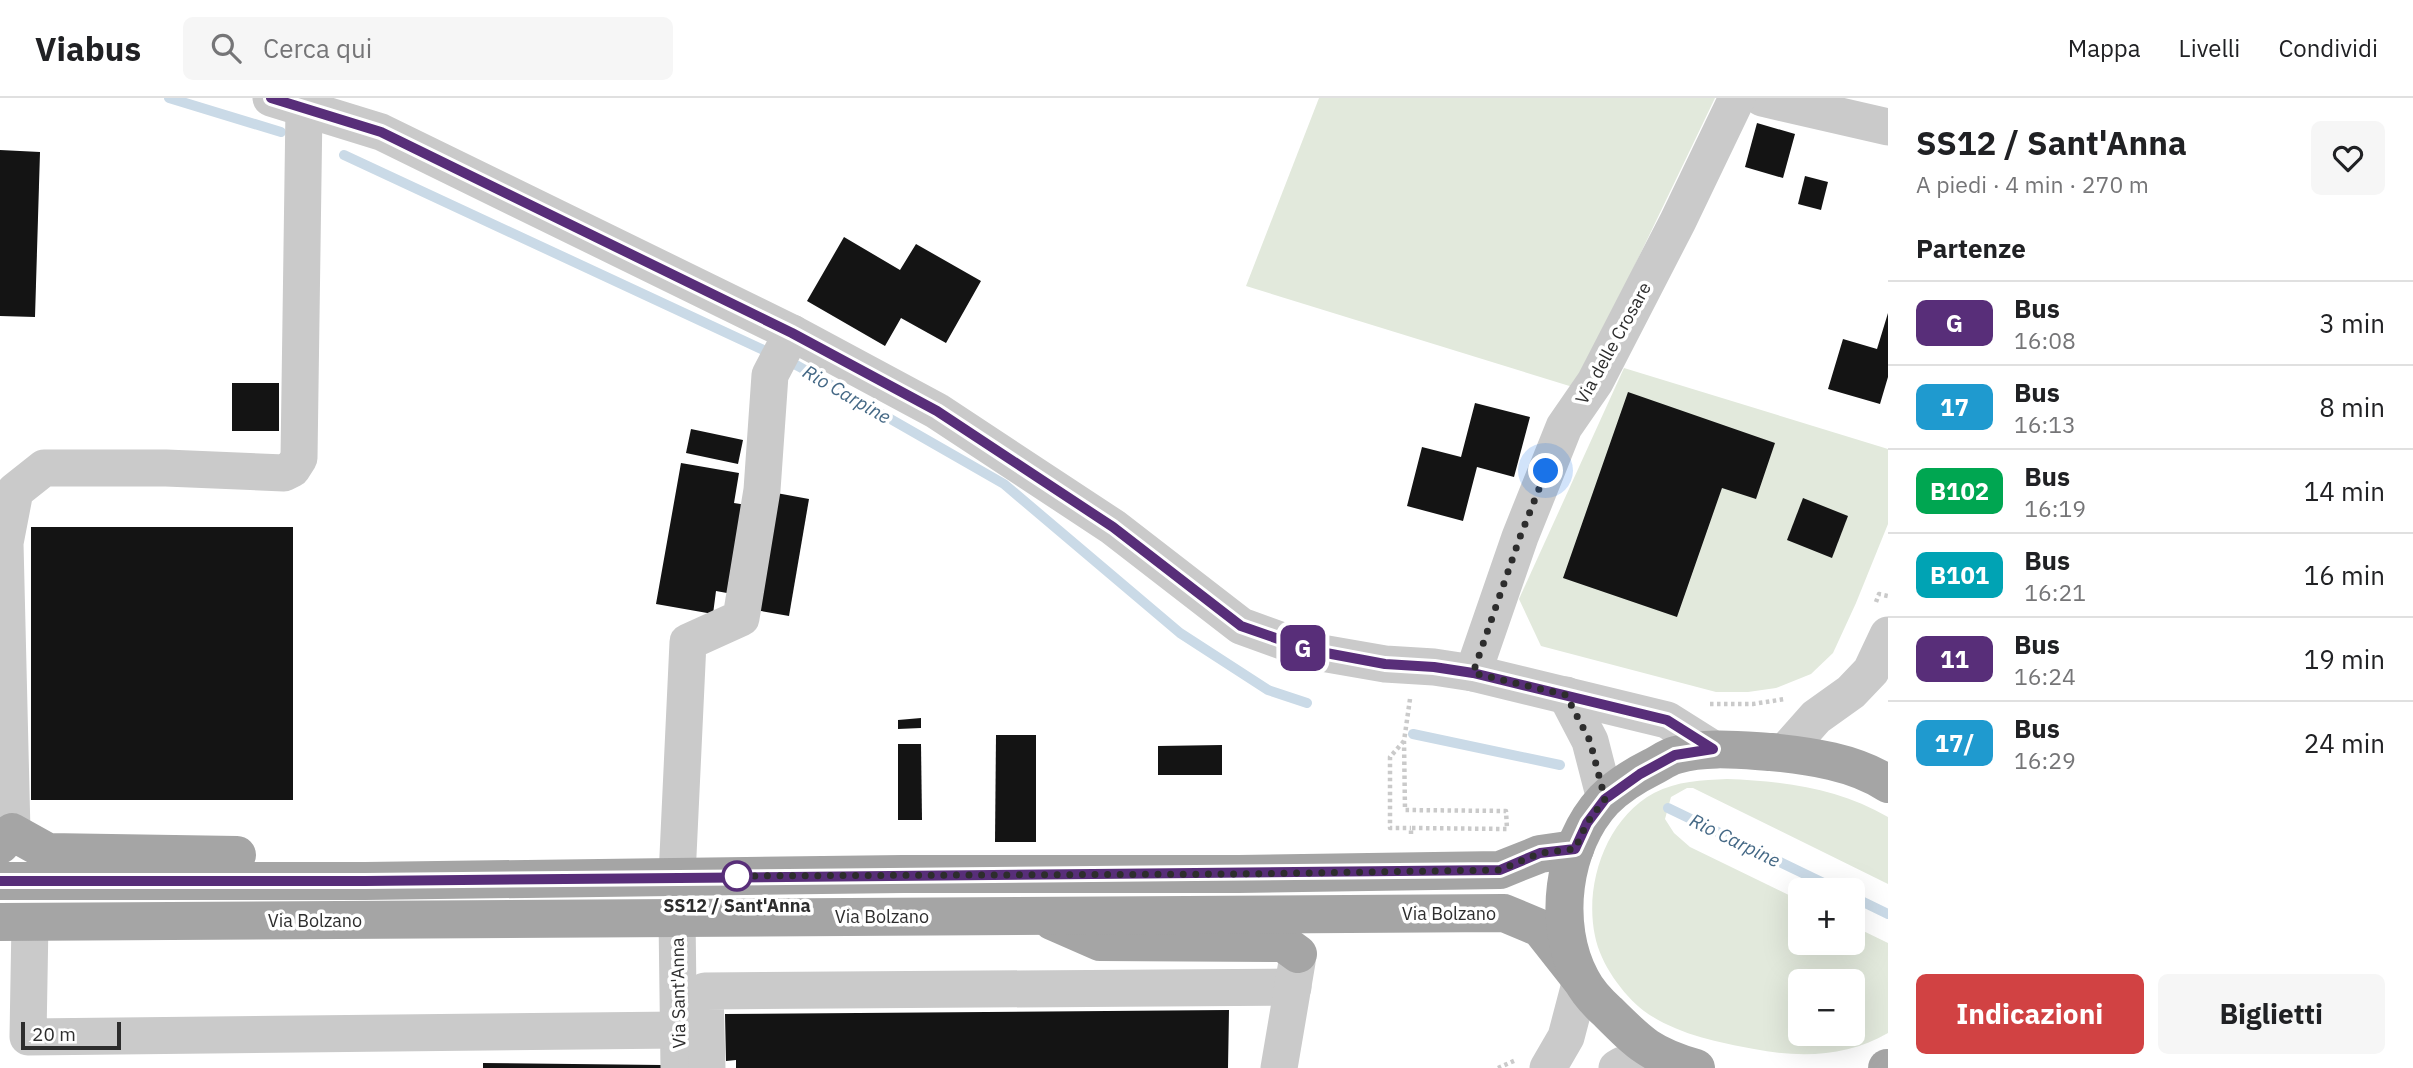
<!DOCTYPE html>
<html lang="it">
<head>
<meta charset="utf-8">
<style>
	body { margin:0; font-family:"IBM Plex Sans",sans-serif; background:#f6f6f6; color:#202124; height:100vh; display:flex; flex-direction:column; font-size:26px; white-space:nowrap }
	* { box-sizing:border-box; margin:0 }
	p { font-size:23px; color:#757577 }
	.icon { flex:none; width:38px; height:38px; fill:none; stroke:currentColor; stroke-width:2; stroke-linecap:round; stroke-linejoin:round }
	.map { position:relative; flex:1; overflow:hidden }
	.panel { display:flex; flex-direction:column; background:#fff; width:525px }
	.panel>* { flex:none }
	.badge { padding:0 14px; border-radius:10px; font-size:24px; line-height:46px }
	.tools { position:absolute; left:1788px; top:780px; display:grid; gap:14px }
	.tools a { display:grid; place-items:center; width:77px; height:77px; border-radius:10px; background:#fff; box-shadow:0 7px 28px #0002; font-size:35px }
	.scale { position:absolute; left:21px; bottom:18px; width:100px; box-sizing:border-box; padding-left:7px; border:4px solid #2d2d2d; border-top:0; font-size:19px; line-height:24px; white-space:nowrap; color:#2d2d2d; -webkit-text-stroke:5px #fff; paint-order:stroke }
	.you { position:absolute; width:35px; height:35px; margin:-18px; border:5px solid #fff; border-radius:50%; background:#1a73e8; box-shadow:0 0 0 10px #1a73e833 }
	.map>.badge { position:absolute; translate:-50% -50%; box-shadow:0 0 0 4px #fff }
	h2 { padding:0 28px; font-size:26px; line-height:63px }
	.round { display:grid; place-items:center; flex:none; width:74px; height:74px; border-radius:10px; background:#f6f6f6 }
	.summary { display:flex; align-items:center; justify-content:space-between; height:119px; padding:0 28px }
	h1 { font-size:33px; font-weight:700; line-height:52px }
	.cta { display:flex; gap:14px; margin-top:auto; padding:14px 28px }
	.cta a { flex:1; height:80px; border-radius:10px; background:#d14243; color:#fff; font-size:28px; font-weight:700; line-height:80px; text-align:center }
	.cta a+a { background:#f6f6f6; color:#202124 }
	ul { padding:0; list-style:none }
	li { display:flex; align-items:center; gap:21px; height:84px; padding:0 28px; border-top:2px solid #e0e0e0 }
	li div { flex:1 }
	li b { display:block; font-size:26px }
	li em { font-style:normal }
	li .badge { min-width:77px; font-weight:700; text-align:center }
	header { display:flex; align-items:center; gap:42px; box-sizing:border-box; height:98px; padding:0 35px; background:#fff; border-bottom:2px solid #e0e0e0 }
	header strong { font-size:33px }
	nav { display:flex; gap:38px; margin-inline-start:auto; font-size:24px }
	.search { width:490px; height:63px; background:#f6f6f6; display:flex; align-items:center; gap:18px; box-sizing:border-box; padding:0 24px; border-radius:10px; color:#757577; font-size:26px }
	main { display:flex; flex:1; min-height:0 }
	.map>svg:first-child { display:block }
	.green { fill:#e2e9dc; fill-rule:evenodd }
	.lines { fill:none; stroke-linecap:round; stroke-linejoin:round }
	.stream { stroke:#cadae7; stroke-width:10 }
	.building { fill:#141414 }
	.path { stroke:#cacaca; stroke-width:4.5; stroke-dasharray:3.5 3.5; stroke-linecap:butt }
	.minor { stroke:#cacaca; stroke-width:37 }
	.major { stroke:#a5a5a5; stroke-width:38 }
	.line-casing { stroke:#fff; stroke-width:16 }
	.line { stroke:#582e79; stroke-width:10 }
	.walk { stroke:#2d2d2d; stroke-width:7; stroke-dasharray:0 12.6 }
	.stop-dot { fill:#fff; stroke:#582e79; stroke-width:3.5 }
	.labels { text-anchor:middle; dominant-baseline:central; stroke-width:7; stroke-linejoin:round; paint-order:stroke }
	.street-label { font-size:18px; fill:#2d2d2d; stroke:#fff }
	.stop-label { font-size:18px; font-weight:bold; fill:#2d2d2d; stroke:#fff }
	.water-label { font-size:19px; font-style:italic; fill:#446885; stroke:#fff }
</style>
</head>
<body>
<header>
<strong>Viabus</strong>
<div class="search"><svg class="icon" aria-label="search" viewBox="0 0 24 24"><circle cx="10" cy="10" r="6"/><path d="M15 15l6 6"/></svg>Cerca qui</div>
<nav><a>Mappa</a><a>Livelli</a><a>Condividi</a></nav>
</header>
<main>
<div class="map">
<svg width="1888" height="970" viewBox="0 0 1888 970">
	<rect width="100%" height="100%" fill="#fff"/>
	<!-- green -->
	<g class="green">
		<polygon points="1319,0 1715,0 1576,290 1246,188"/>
		<polygon points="1624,270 1888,351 1888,426 1856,505 1833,555 1811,576 1776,590 1748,594 1716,594 1541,548 1519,501"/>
		<path d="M1727,681c56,2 111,9 161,38v67l-195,-96h-6l-16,9 -6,22 9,14 16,14 111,54v42h52v-17l35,17v90c-41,24 -88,25 -134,16 -38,-7 -78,-15 -110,-38 -21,-16 -44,-48 -49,-75 -11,-52 11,-117 59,-143 23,-12 48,-13 73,-14zM1801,884h52v52h-52z"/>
	</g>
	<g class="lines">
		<!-- stream -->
		<g class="stream">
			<polyline points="169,0 281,34"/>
			<polyline points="344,57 798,268 1004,386 1180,535 1268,592 1307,605"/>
			<polyline points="1413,636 1560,667"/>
			<polyline points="1668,710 1840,793"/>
			<polyline points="1853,799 1888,816"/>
		</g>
	</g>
	<!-- building -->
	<g class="building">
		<polygon points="1757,25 1795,36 1783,80 1745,69"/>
		<polygon points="0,52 40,54 35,219 0,218"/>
		<polygon points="1805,78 1828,84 1821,112 1798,106"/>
		<polygon points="844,139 900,172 916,146 981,183 946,245 901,220 885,248 807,203"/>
		<polygon points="1888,215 1888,279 1880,306 1828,291 1843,241 1877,251"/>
		<rect x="232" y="285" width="47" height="48"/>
		<polygon points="1628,294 1775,345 1756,401 1722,390 1677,519 1563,480"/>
		<polygon points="1475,305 1530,319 1514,379 1477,369 1463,423 1407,408 1422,349 1461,359"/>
		<polygon points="691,331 743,342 738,366 686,355"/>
		<polygon points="681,365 739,375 734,405 753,408 738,497 716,493 713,516 656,506"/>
		<polygon points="771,394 809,401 789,518 750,511"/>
		<polygon points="1803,400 1848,418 1832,460 1787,442"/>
		<rect x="31" y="429" width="262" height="273"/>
		<polygon points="921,620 921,630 898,631 898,622"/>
		<polygon points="996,637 1036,637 1036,744 995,744"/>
		<polygon points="898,646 921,646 922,722 898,722"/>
		<polygon points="1222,647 1222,677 1158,677 1158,648"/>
		<polygon points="1229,912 1228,970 736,970 736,962 726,963 725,916"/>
		<polygon points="483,965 661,967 661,970 483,970"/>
	</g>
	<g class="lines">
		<!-- path -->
		<g class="path">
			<polyline points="1876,504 1879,496 1888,498"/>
			<polyline points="1410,601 1404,643 1405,712 1506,713 1507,731 1411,730 1411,737"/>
			<polyline points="1710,606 1753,606 1785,601"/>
			<polyline points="1404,643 1390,659 1390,730 1411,730"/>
			<polyline points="1498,970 1516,962"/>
		</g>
		<!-- minor -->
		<g class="minor">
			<polyline points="271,0 381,34 792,235 937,313 1113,429 1241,528 1310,553 1385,566 1434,569 1473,575 1667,622 1713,651"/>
			<polyline points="1762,0 1888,29"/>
			<polyline points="1473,575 1520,439 1564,329 1595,284 1678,123 1737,0"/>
			<polyline points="1566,597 1590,643 1605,701"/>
			<polyline points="1784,655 1816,619 1851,594 1871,573 1888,537"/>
			<polyline points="12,734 5,445 15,393 44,370 166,370 284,375 292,371 299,360 304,10"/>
			<polyline points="677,779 688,544 741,520 762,392 770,277 792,235"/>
			<polyline points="677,820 679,970"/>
			<polyline points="30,824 28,939 679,932"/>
			<polyline points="707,970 705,893 1293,889"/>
			<polyline points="1279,970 1297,864"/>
			<polyline points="1548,970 1566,939 1581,882"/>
			<polyline points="1617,970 1622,967 1665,960"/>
		</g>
		<!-- major -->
		<g class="major">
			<polyline points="0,747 12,734 48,754 237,757"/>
			<polyline points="0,783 365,783 903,776 1238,776 1500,772 1540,756 1575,751"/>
			<polyline points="1052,823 1100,844 1283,845 1298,856"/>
			<polyline points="0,824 1504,815 1540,830 1581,882"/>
			<path d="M1696,970c-45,-13 -56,-24 -88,-56 -10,-9 -21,-21 -27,-33 -29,-54 -19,-134 23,-179 13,-13 32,-25 48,-33 8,-4 16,-10 24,-12 30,-9 64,-5 95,-3 39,4 84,10 117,32"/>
			<polyline points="1887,970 1888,970"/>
		</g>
	</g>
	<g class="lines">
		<defs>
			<polyline id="line" points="0,783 365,783 1500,772 1540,755 1575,751 1587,725 1605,701 1640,676 1675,657 1713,651 1667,622 1473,575 1434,569 1385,566 1310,552 1241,528 1113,429 937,313 792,235 381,34 271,0"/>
		</defs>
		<!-- line casing -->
		<use href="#line" class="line-casing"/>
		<!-- line -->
		<use href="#line" class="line"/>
		<!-- walk -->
		<polyline class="walk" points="737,778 727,778 1238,776 1500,772 1540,755 1575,751 1587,725 1605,701 1590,643 1566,597 1473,575 1520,439 1546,373"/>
	</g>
	<!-- markers -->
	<circle class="stop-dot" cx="737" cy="778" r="14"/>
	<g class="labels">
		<!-- street labels -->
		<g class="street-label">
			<text transform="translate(1613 245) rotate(-61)">Via delle Crosare</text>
			<text x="1449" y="815">Via Bolzano</text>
			<text x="882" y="818">Via Bolzano</text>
			<text x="315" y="822">Via Bolzano</text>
			<text transform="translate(678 895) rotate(-91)">Via Sant'Anna</text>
		</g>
		<!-- stop labels -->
		<g class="stop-label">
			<text x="737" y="807">SS12 / Sant'Anna</text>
		</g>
		<!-- water labels -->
		<g class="water-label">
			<text transform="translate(847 296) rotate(30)">Rio Carpine</text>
			<text transform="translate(1735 742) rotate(26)">Rio Carpine</text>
		</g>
	</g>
</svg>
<div class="tools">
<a>+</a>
<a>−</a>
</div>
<div class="scale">20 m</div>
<div class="you" style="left:1546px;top:373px"></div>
<b class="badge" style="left:1303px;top:550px;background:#582e79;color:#fff">G</b>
</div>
<section class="panel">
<div class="summary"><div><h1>SS12 / Sant'Anna</h1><p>A piedi · 4 min · 270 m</p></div><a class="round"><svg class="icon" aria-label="heart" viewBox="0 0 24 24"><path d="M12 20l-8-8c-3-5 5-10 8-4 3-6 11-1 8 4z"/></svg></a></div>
<h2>Partenze</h2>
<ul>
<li><span class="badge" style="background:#582e79;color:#fff">G</span><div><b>Bus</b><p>16:08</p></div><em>3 min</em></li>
<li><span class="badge" style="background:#1f9acf;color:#fff">17</span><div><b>Bus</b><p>16:13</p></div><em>8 min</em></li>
<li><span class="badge" style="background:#00a651;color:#fff">B102</span><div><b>Bus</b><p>16:19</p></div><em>14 min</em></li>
<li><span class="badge" style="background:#00a3b4;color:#fff">B101</span><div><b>Bus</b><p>16:21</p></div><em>16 min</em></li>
<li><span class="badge" style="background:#582e79;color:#fff">11</span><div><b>Bus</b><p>16:24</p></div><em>19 min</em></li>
<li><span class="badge" style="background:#1f9acf;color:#fff">17/</span><div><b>Bus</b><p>16:29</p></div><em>24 min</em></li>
</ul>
<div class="cta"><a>Indicazioni</a><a>Biglietti</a></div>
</section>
</main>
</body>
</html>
